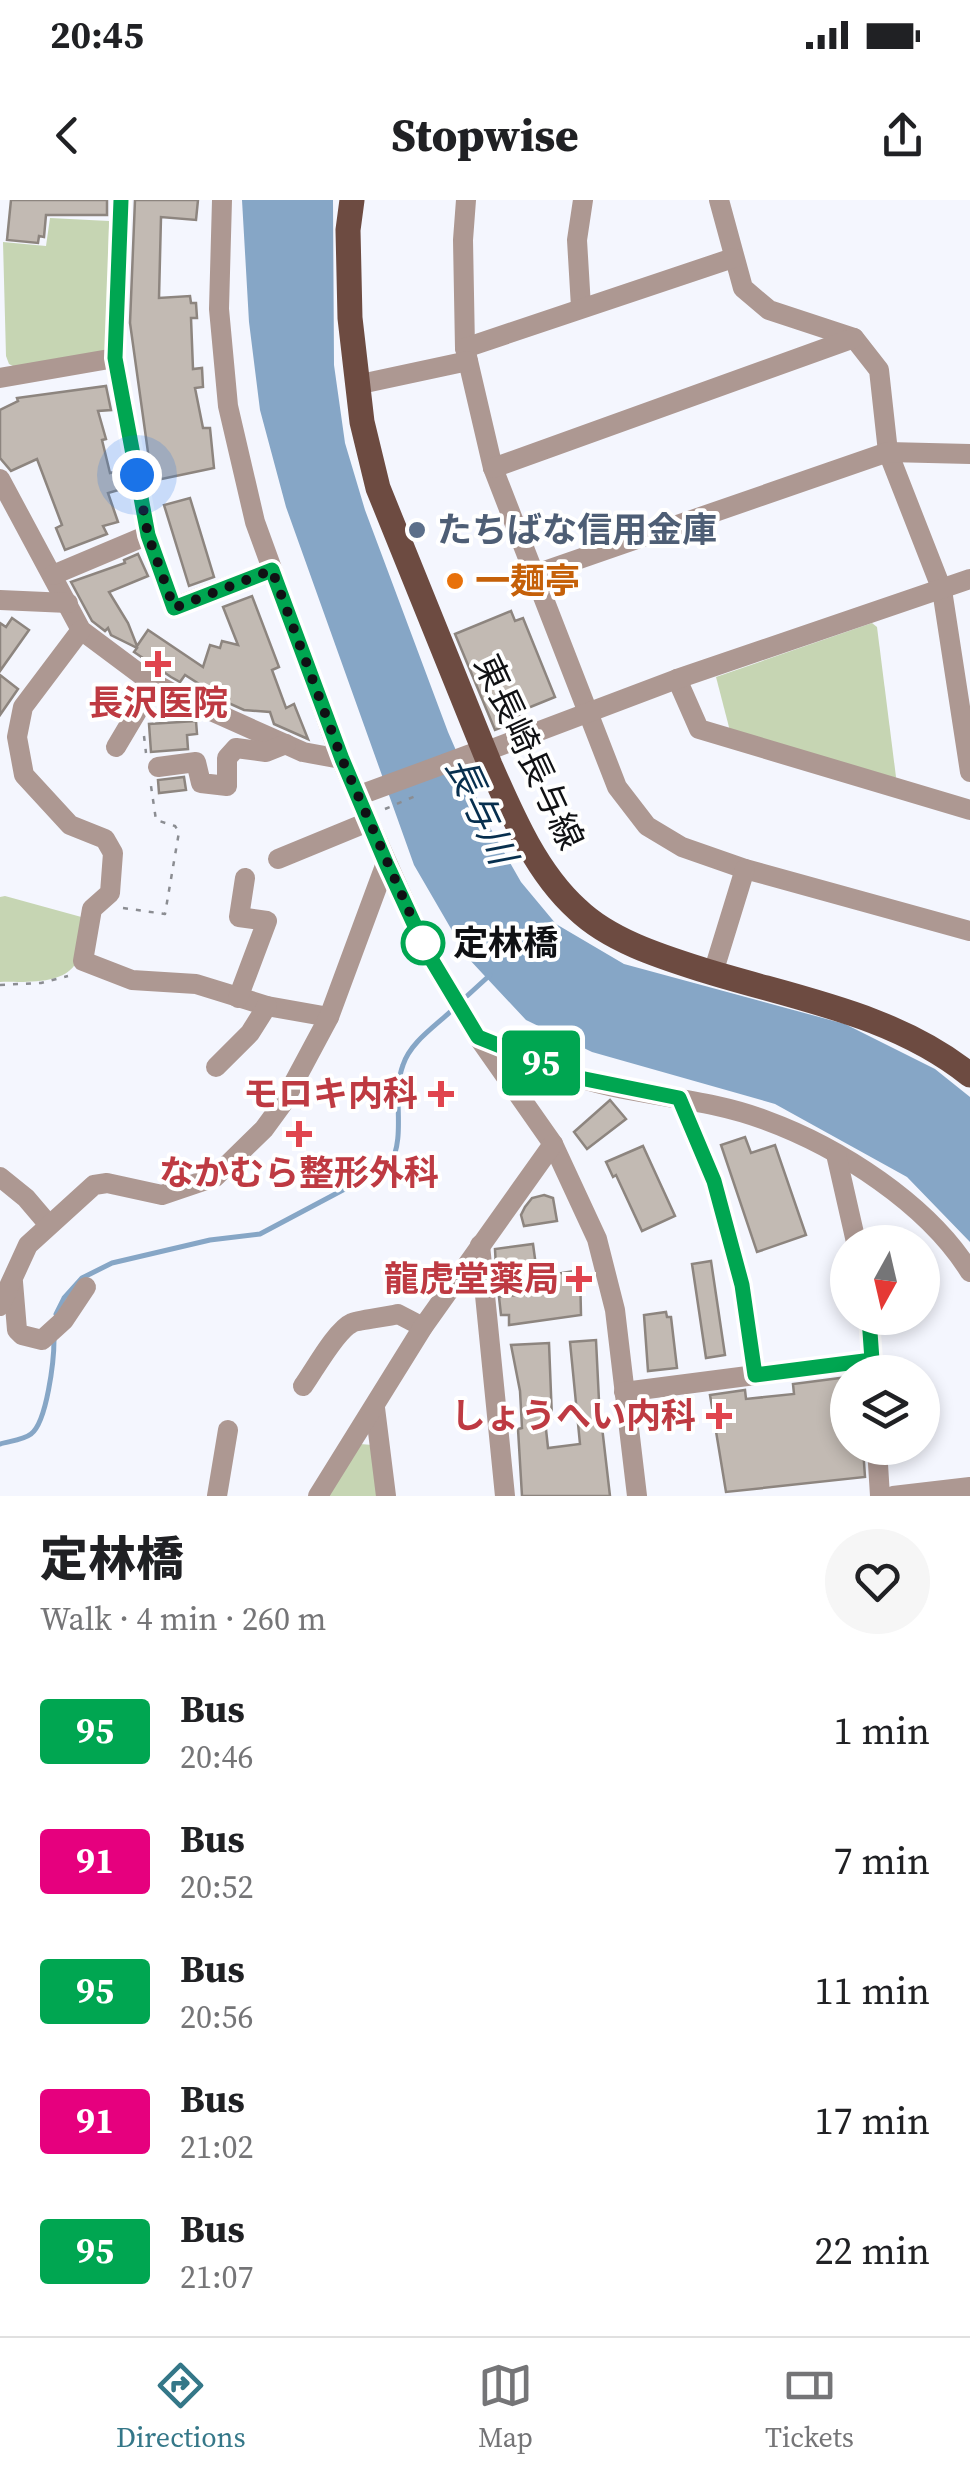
<!DOCTYPE html>
<html lang="en">
<head>
<meta charset="utf-8">
<style>
	body { margin:0; font-family:"Source Serif 4","Noto Sans JP",serif; background:#f6f6f6; color:#202124; height:100vh; display:flex; flex-direction:column; font-size:38px; white-space:nowrap }
	* { box-sizing:border-box; margin:0 }
	p { font-size:32px; color:#757577 }
	.icon { flex:none; width:55px; height:55px; fill:none; stroke:currentColor; stroke-width:2; stroke-linecap:round; stroke-linejoin:round }
	.map { position:relative; height:1296px; overflow:hidden }
	.side { display:flex; flex-direction:column; background:#fff; flex:1 }
	.side>* { flex:none }
	.badge { padding:0 20px; border-radius:8px; font-size:35px; line-height:65px }
	.needle { width:65px; rotate:188deg }
	.fabs { position:absolute; left:830px; top:1025px; display:grid; gap:20px }
	.fabs a { display:grid; place-items:center; width:110px; height:110px; border-radius:50%; background:#fff; box-shadow:0 5px 15px #0003; font-size:50px }
	.you { position:absolute; width:50px; height:50px; margin:-25px; border:8px solid #fff; border-radius:50%; background:#1a73e8; box-shadow:0 0 0 15px #1a73e833 }
	.map>.badge { position:absolute; translate:-50% -50%; box-shadow:0 0 0 5px #fff }
	.round { display:grid; place-items:center; flex:none; width:105px; height:105px; border-radius:52px; background:#f6f6f6 }
	.headline { display:flex; align-items:center; justify-content:space-between; height:170px; padding:0 40px }
	h1 { font-size:48px; font-weight:800; line-height:75px }
	ul { padding:0; list-style:none }
	li { display:flex; align-items:center; gap:30px; height:130px; padding:0 40px }
	li div { flex:1 }
	li b { display:block; font-size:38px }
	li em { font-style:normal }
	li .badge { min-width:110px; font-weight:700; text-align:center }
	.status { display:flex; justify-content:space-between; align-items:center; height:70px; padding:0 50px; background:#fff; direction:ltr }
	.status svg { height:28px; fill:currentColor }
	header { display:flex; justify-content:space-between; align-items:center; height:130px; padding:0 40px; background:#fff; font-size:45px; font-weight:800 }
	.tabs { display:flex; justify-content:space-around; align-items:center; height:140px; border-top:2px solid #e0e0e0; background:#fff; font-size:28px; color:#757577 }
	.tabs a { display:grid; justify-items:center; gap:5px }
	.tabs .selected { color:#347788 }
	.map>svg:first-child { display:block }
	.green { fill:#c6d5b3 }
	.water { fill:#86a6c6 }
	.lines { fill:none; stroke-linecap:round; stroke-linejoin:round }
	.stream { stroke:#86a6c6; stroke-width:5 }
	.building { fill:#c2bab3; stroke:#8d857f; stroke-width:2.5 }
	.path { stroke:#8b8d92; stroke-width:2.5; stroke-dasharray:5 8; stroke-linecap:butt }
	.minor { stroke:#ad9892; stroke-width:20 }
	.major { stroke:#6d4b41; stroke-width:25 }
	.line-casing { stroke:#fff; stroke-width:22 }
	.line { stroke:#00a651; stroke-width:15 }
	.walk { stroke:#101114; stroke-width:10; stroke-dasharray:0 18 }
	.service-dot { fill:#5c6f8a; stroke:#fff; stroke-width:4 }
	.food-dot { fill:#e8710a; stroke:#fff; stroke-width:4 }
	.health-dot { fill:#e0444e; stroke:#fff; stroke-width:4 }
	.stop-dot { fill:#fff; stroke:#00a651; stroke-width:5 }
	.labels { text-anchor:middle; dominant-baseline:central; stroke-width:8; stroke-linejoin:round; paint-order:stroke }
	.service-label { font-size:35px; font-weight:bold; fill:#4e5e75; stroke:#fff; text-anchor:start }
	.food-label { font-size:35px; font-weight:bold; fill:#c56008; stroke:#fff; text-anchor:start }
	.health-label { font-size:35px; font-weight:bold; fill:#be3a42; stroke:#fff; text-anchor:end }
	.street-label { font-size:35px; fill:#101114; stroke:#fff }
	.stop-label { font-size:35px; font-weight:bold; fill:#101114; stroke:#fff; text-anchor:start }
	.water-label { font-size:38px; font-style:italic; fill:#072f4e; stroke:#fff }
</style>
</head>
<body>
<div class="status"><b>20:45</b><svg viewBox="0 0 49 12"><path d="M0 12V9h3v3zM5 12V6h3v6zM10 12V3h3v9zM15 12V0h3v12zM26 1h20v11H26zM47 4h2v5h-2z"/></svg></div>
<header><svg class="icon" aria-label="back" viewBox="0 0 24 24"><path d="M15 5l-7 7 7 7"/></svg>Stopwise<svg class="icon" aria-label="share" viewBox="0 0 24 24"><path d="M12 15V3M7 8l5-5 5 5M5 13v7h14v-7"/></svg></header>
<div class="map">
<svg width="970" height="1296" viewBox="0 0 970 1296">
	<rect width="100%" height="100%" fill="#f4f6fe"/>
	<!-- green -->
	<g class="green">
		<polygon points="50,18 109,21 107,151 15,167 9,164 6,156 3,42 46,46"/>
		<polygon points="872,423 877,427 896,577 893,581 730,531 716,477"/>
		<path d="M5,696l80,22c-2,12 -2,27 -6,39 -11,30 -54,24 -79,25v-85z"/>
		<polygon points="360,1244 373,1245 378,1296 327,1296"/>
	</g>
	<!-- water -->
	<polygon class="water" points="242,0 333,0 334,165 345,243 365,310 448,532 488,624 521,682 556,724 624,764 845,824 935,869 970,897 970,1042 907,977 775,904 592,852 526,820 468,758 414,665 286,307 260,210 249,122"/>
	<g class="lines">
		<!-- stream -->
		<g class="stream">
			<polyline points="467,796 490,775"/>
			<path d="M56,1114l8,-16 18,-20 30,-15 98,-23 50,-6 130,-69c17,-31 1,-68 13,-100 7,-22 31,-38 47,-53"/>
			<path d="M0,1244c10,-3 23,-4 31,-10 16,-12 23,-74 23,-94"/>
		</g>
	</g>
	<!-- building -->
	<g class="building">
		<polygon points="11,0 107,0 107,15 46,15 44,37 39,36 38,43 7,40"/>
		<polygon points="135,0 198,0 196,20 161,17 159,98 190,96 191,103 196,103 197,118 191,118 193,169 202,168 203,187 195,188 203,228 210,228 214,268 152,281 130,123"/>
		<polygon points="106,186 111,210 98,211 106,239 102,240 110,273 122,270 125,288 108,293 118,322 103,326 107,334 65,350 56,328 62,325 37,259 11,271 0,258 0,210 18,201 17,198"/>
		<polygon points="190,298 214,377 189,386 164,305"/>
		<polygon points="138,354 148,376 109,392 128,423 137,446 148,430 203,467 210,445 220,448 222,441 238,445 223,407 252,396 279,467 272,470 286,508 294,504 308,539 274,524 270,512 244,510 206,493 207,489 185,475 180,482 171,477 134,452 137,448 111,435 108,428 105,431 92,421 71,382 125,363 124,360"/>
		<polygon points="511,411 515,421 523,418 555,497 518,512 521,520 495,530 455,434"/>
		<polygon points="12,418 29,430 0,471 0,423 6,427"/>
		<polygon points="0,475 18,489 0,515"/>
		<polygon points="196,521 197,534 187,535 188,549 151,552 149,524"/>
		<polygon points="184,577 186,590 159,593 158,580"/>
		<polygon points="610,900 626,919 587,949 574,932"/>
		<polygon points="745,937 751,953 775,945 806,1035 757,1052 721,945"/>
		<polygon points="643,946 675,1016 642,1031 616,975 613,977 606,962"/>
		<polygon points="544,995 553,998 557,1021 524,1026 521,1015 525,1007 532,998"/>
		<polygon points="533,1044 536,1066 496,1068 495,1049"/>
		<polygon points="711,1061 725,1155 706,1158 692,1064"/>
		<polygon points="580,1070 581,1115 509,1125 509,1115 501,1115 499,1097 547,1092 544,1076"/>
		<polygon points="666,1112 667,1117 671,1117 677,1168 648,1171 644,1115"/>
		<polygon points="596,1140 599,1201 610,1296 522,1296 518,1229 522,1228 520,1191 511,1145 549,1143 552,1219 545,1220 548,1248 580,1244 570,1142"/>
		<polygon points="848,1177 848,1248 863,1248 865,1277 726,1292 710,1195 745,1190 746,1199 794,1194 793,1184"/>
		<polygon points="676,1200 679,1221 657,1224 654,1202"/>
	</g>
	<g class="lines">
		<!-- path -->
		<g class="path">
			<polyline points="144,536 146,553"/>
			<polyline points="385,609 420,594"/>
			<polyline points="123,708 165,714 179,632 175,626 156,620 151,586"/>
			<polyline points="0,785 41,783 68,776"/>
		</g>
		<!-- minor -->
		<g class="minor">
			<polyline points="121,0 115,158 148,335 174,407 272,370"/>
			<polyline points="222,0 219,109 228,206 255,322 341,559 427,752 478,837 553,944 597,1039 615,1110 637,1296"/>
			<polyline points="466,0 463,40 465,148 493,268 617,587 647,626 682,647 745,669 970,731"/>
			<polyline points="719,0 743,88 769,110 854,138 879,170 888,252 942,390 970,572"/>
			<polyline points="581,107 577,40 583,0"/>
			<polyline points="465,148 733,58"/>
			<polyline points="0,178 115,158"/>
			<polyline points="356,185 468,161"/>
			<polyline points="493,268 854,138"/>
			<polyline points="0,279 81,430 148,480 180,497 303,552 341,559"/>
			<polyline points="53,375 148,335"/>
			<polyline points="533,375 888,252 970,254"/>
			<polyline points="0,400 68,403"/>
			<polyline points="81,430 23,507 17,537 24,575 70,625 105,639 113,653 110,693 92,709 83,761 132,780 196,784 267,806 329,817"/>
			<polyline points="677,479 699,529 970,610"/>
			<polyline points="116,547 154,483"/>
			<polyline points="158,567 196,562 201,583 227,586 227,558 236,548 266,552 286,544"/>
			<polyline points="357,596 471,554 484,552 677,479 970,379"/>
			<polyline points="278,659 368,622"/>
			<polyline points="713,773 745,669"/>
			<polyline points="238,798 267,721 239,717 245,678"/>
			<path d="M480,838c32,13 65,30 99,40 60,19 126,19 186,42 74,27 163,84 205,152"/>
			<polyline points="216,867 250,833 267,806"/>
			<polyline points="679,898 714,981 742,1085 755,1175"/>
			<polyline points="836,954 856,1042"/>
			<polyline points="0,977 26,998 49,1025"/>
			<polyline points="480,1045 505,1296"/>
			<polyline points="13,1082 17,1130 22,1135 42,1140 64,1120 86,1087"/>
			<polyline points="0,1106 28,1045 94,985 107,983 162,995 215,977 264,929 283,903 329,817 386,663"/>
			<polyline points="869,1118 873,1171"/>
			<path d="M303,1186c11,-15 33,-56 49,-63 5,-3 35,-6 46,-9l25,13"/>
			<polyline points="624,1192 872,1160"/>
			<polyline points="375,1208 386,1296"/>
			<polyline points="877,1248 880,1296"/>
			<polyline points="217,1296 228,1230"/>
			<polyline points="318,1296 423,1127 553,944"/>
			<polyline points="893,1296 970,1287"/>
		</g>
		<!-- major -->
		<path class="major" d="M352,0l-4,30 2,88 12,104 16,66 112,277c22,50 46,107 87,144 32,31 82,47 123,60 92,29 193,44 270,106"/>
	</g>
	<g class="lines">
		<defs>
			<polyline id="line" points="121,0 115,158 148,335 174,408 272,370 342,559 386,663 427,752 478,837 580,878 679,898 714,981 742,1085 755,1175 872,1160 869,1118"/>
		</defs>
		<!-- line casing -->
		<use href="#line" class="line-casing"/>
		<!-- line -->
		<use href="#line" class="line"/>
		<!-- walk -->
		<polyline class="walk" points="137,275 148,335 174,408 272,370 342,559 427,752 423,743"/>
	</g>
	<!-- markers -->
	<circle class="service-dot" cx="417" cy="330" r="10"/>
	<circle class="food-dot" cx="455" cy="381" r="10"/>
	<g class="health-dot">
		<path d="M153 449h10v10h10v10h-10v10h-10v-10h-10v-10h10z"/>
		<path d="M436 879h10v10h10v10h-10v10h-10v-10h-10v-10h10z"/>
		<path d="M294 919h10v10h10v10h-10v10h-10v-10h-10v-10h10z"/>
		<path d="M574 1064h10v10h10v10h-10v10h-10v-10h-10v-10h10z"/>
		<path d="M714 1201h10v10h10v10h-10v10h-10v-10h-10v-10h10z"/>
	</g>
	<circle class="stop-dot" cx="423" cy="743" r="20"/>
	<g class="labels">
		<!-- service labels -->
		<g class="service-label">
			<text x="437" y="330">たちばな信用金庫</text>
		</g>
		<!-- food labels -->
		<g class="food-label">
			<text x="475" y="381">一麺亭</text>
		</g>
		<!-- health labels -->
		<g class="health-label">
			<text x="158" y="503" text-anchor="middle">長沢医院</text>
			<text x="418" y="894">モロキ内科</text>
			<text x="299" y="973" text-anchor="middle">なかむら整形外科</text>
			<text x="559" y="1079">龍虎堂薬局</text>
			<text x="696" y="1216">しょうへい内科</text>
		</g>
		<!-- street labels -->
		<g class="street-label">
			<text transform="translate(529 552) rotate(65)">東長崎長与線</text>
		</g>
		<!-- stop labels -->
		<g class="stop-label">
			<text x="453" y="743">定林橋</text>
		</g>
		<!-- water labels -->
		<g class="water-label">
			<text transform="translate(481 610) rotate(65)">長与川</text>
		</g>
	</g>
</svg>
<div class="fabs">
<a><svg class="needle" viewBox="-14 -14 28 28"><path d="M0-13l5 13h-10z" fill="#e53935"/><path d="M0 13l5-13h-10z" fill="#757577"/></svg></a>
<a><svg class="icon" aria-label="layers" viewBox="0 0 24 24"><path d="M12 4l9 5-9 5-9-5zM3 14l9 5 9-5"/></svg></a>
</div>
<div class="you" style="left:137px;top:275px"></div>
<b class="badge" style="left:541px;top:863px;background:#00a651;color:#fff">95</b>
</div>
<section class="side">
<div class="headline"><div><h1>定林橋</h1><p>Walk · 4 min · 260 m</p></div><a class="round"><svg class="icon" aria-label="heart" viewBox="0 0 24 24"><path d="M12 20l-8-8c-3-5 5-10 8-4 3-6 11-1 8 4z"/></svg></a></div>
<ul>
<li><span class="badge" style="background:#00a651;color:#fff">95</span><div><b>Bus</b><p>20:46</p></div><em>1 min</em></li>
<li><span class="badge" style="background:#e6007e;color:#fff">91</span><div><b>Bus</b><p>20:52</p></div><em>7 min</em></li>
<li><span class="badge" style="background:#00a651;color:#fff">95</span><div><b>Bus</b><p>20:56</p></div><em>11 min</em></li>
<li><span class="badge" style="background:#e6007e;color:#fff">91</span><div><b>Bus</b><p>21:02</p></div><em>17 min</em></li>
<li><span class="badge" style="background:#00a651;color:#fff">95</span><div><b>Bus</b><p>21:07</p></div><em>22 min</em></li>
</ul>
</section>
<nav class="tabs">
<a class="selected"><svg class="icon" aria-label="directions" viewBox="0 0 24 24"><path d="M12 3l9 9-9 9-9-9zM9 14v-3h6M13 9l2 2-2 2"/></svg>Directions</a>
<a><svg class="icon" aria-label="map" viewBox="0 0 24 24"><path d="M3 6l6-2 6 2 6-2v14l-6 2-6-2-6 2zM9 4v14M15 6v14"/></svg>Map</a>
<a><svg class="icon" aria-label="tickets" viewBox="0 0 24 24"><path d="M3 7h18v10H3zM15 7v10"/></svg>Tickets</a>
</nav>
</body>
</html>
